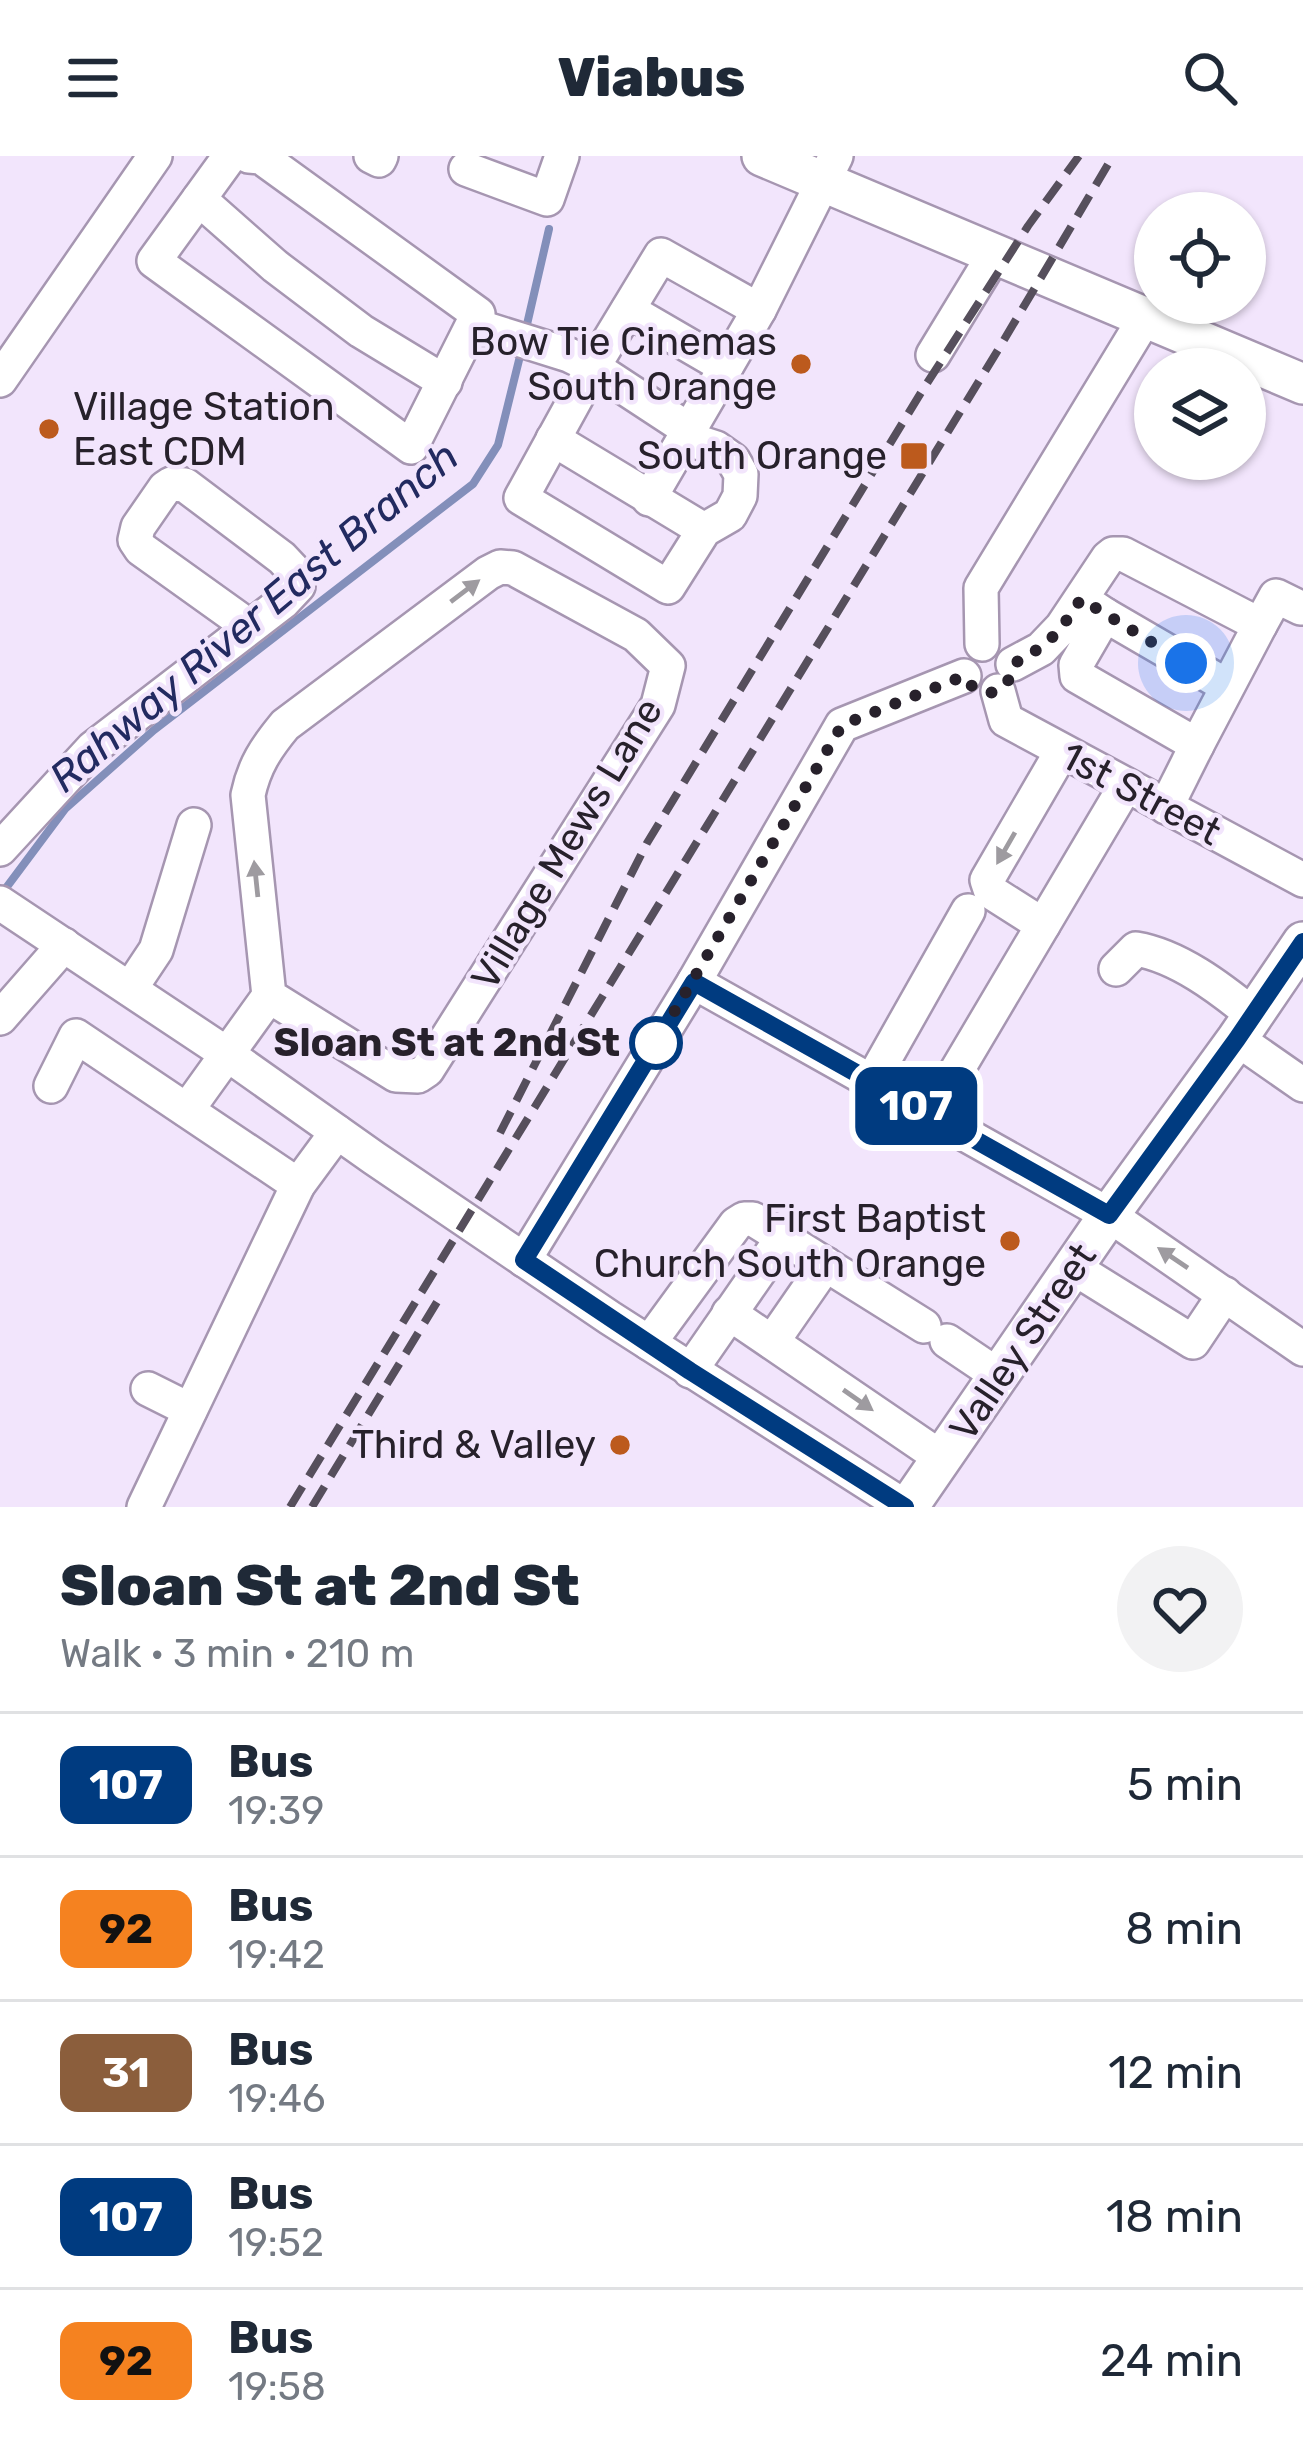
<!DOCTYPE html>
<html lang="en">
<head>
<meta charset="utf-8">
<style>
	body { margin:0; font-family:Rubik,sans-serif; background:#f2f2f3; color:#1f2937; height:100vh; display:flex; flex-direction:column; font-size:45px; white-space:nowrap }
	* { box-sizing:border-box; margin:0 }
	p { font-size:39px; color:#747a83 }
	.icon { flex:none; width:66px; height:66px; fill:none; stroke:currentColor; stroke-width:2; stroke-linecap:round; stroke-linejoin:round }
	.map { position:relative; height:1351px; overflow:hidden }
	.details { display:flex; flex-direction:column; background:#fff; flex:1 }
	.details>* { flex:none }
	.badge { padding:0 24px; border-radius:18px; font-size:42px; line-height:78px }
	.buttons { position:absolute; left:1134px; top:36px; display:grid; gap:24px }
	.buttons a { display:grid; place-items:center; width:132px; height:132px; border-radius:50%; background:#fff; box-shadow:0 3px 9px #0004; font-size:60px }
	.you { position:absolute; width:60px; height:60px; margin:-30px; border:9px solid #fff; border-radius:50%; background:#1a73e8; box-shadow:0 0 0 18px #1a73e833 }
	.map>.badge { position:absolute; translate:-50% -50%; box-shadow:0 0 0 6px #fff }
	.round { display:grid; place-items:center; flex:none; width:126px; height:126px; border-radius:63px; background:#f2f2f3 }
	.head { display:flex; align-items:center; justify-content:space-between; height:204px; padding:0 60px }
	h1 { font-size:57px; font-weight:800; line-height:90px }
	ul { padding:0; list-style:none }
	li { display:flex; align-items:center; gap:36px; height:144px; padding:0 60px; border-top:3px solid #e0e1e3 }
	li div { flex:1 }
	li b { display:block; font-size:45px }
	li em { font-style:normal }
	li .badge { min-width:132px; font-weight:700; text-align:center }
	header { display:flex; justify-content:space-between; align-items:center; height:156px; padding:0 60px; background:#fff; font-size:54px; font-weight:800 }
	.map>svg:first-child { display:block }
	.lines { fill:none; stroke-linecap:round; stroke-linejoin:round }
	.stream { stroke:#838fba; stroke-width:8 }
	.minor-casing { stroke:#a696b1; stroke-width:38 }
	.major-casing { stroke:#a696b1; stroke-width:44 }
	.minor { stroke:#fff; stroke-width:33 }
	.major { stroke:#fff; stroke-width:39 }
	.rail { stroke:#564f5c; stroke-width:8; stroke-dasharray:24 12; stroke-linecap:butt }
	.oneway { fill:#9e9ba0 }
	.line-casing { stroke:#fff; stroke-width:27 }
	.line { stroke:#003b80; stroke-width:18 }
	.walk { stroke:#27212b; stroke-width:12; stroke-dasharray:0 21.6 }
	.poi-dot { fill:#bc5a1d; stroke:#f2e5fc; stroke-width:4.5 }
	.stop-dot { fill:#fff; stroke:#003b80; stroke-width:6 }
	.labels { text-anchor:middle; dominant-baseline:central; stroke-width:9; stroke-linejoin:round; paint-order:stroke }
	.poi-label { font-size:39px; fill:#27212b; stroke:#f2e5fc; text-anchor:end }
	.street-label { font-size:39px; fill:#27212b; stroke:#f2e5fc }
	.stop-label { font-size:39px; font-weight:bold; fill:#27212b; stroke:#f2e5fc; text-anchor:end }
	.water-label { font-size:42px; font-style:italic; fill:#222a60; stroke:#f2e5fc }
</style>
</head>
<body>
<header><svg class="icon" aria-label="menu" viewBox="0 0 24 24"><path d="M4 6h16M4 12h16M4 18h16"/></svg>Viabus<svg class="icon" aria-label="search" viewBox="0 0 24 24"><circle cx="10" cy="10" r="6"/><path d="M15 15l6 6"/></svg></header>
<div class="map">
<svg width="1303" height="1351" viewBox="0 0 1303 1351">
	<rect width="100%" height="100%" fill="#f2e5fc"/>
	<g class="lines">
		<!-- stream -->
		<g class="stream">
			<polyline points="525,177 549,73"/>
			<polyline points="0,740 65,653 154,574 473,328 498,289 522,192"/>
		</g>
		<defs>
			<g id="minor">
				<polyline points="230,0 154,105 411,291 478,158 261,1 249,0"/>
				<polyline points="371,0 379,4 381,0"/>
				<polyline points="466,13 547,43 562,0"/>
				<polyline points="199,43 275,110 361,175 445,226"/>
				<polyline points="628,154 726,211"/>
				<polyline points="473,169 569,199 593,211 521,342 668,431 704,374 730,359 740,340 741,318 733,304 716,292 685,282"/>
				<polyline points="933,199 994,99"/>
				<polyline points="0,224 155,0"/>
				<polyline points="689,274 593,211 661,99 759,154"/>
				<polyline points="553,283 704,374"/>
				<polyline points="649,343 759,154 836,0"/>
				<polyline points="1105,459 1227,530"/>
				<polyline points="1260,469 1276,440 1301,452"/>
				<polyline points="982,488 981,432 1145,162"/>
				<polyline points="1013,508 1041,493 1062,471 1108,402 1113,398 1123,398 1260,469 1197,589 1077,520 1076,509 1105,459 1081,443"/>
				<polyline points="998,535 1006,564 1303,724"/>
				<polyline points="1166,651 1197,589"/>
				<polyline points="0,693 93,592 283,446 298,430 298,419 282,402 185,329 171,328 165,332 138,371 135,384 141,393 250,471"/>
				<polyline points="0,747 227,898 374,1002 610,1162 905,1351"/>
				<polyline points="1043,769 991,736 987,724 1062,595"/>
				<path d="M1116,813l20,-20c42,7 84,39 117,66"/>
				<polyline points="694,826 1109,1059 1303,1193"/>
				<polyline points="130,833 156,794 194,669"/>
				<polyline points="0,862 64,789"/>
				<polyline points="1237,883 1303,929"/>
				<polyline points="872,925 968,755"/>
				<polyline points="51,930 76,880 298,1029"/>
				<path d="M187,954l82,-114 -21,-201c6,-29 18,-47 37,-70l203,-152 12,-6 13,1 123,67 32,31 -10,39 -231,365 -9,6 -22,-1 -127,-79"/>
				<polyline points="931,958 1126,629"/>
				<polyline points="524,1104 694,826 842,569 964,520"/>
				<polyline points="1074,1112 1193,1186 1225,1138"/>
				<polyline points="729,1157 943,1303"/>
				<polyline points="947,1185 999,1220"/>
				<polyline points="772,1186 826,1108"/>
				<polyline points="649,1187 736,1068 744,1063 753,1063 924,1170"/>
				<polyline points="690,1215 783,1081"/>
				<polyline points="148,1233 190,1254"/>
				<polyline points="144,1351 298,1029 337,976"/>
			</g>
			<g id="major">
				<polyline points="762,0 1303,228"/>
				<polyline points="908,1351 1109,1059 1237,883 1303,786"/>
			</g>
		</defs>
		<!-- minor casing -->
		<use href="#minor" class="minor-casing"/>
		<!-- major casing -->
		<use href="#major" class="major-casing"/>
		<!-- minor -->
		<use href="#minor" class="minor"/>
		<!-- major -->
		<use href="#major" class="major"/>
		<!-- rail -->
		<g class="rail">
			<polyline points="500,977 647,687 922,235 1028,70 1079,0"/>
			<polyline points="290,1351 998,194 1113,0"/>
			<polyline points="312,1351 440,1141"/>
		</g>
	</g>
	<!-- one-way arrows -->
	<defs><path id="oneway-solid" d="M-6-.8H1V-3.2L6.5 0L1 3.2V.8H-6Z" transform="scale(3)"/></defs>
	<g class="oneway">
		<use href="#oneway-solid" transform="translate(465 435) rotate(-37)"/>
		<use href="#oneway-solid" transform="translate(1006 692) rotate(120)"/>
		<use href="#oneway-solid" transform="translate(256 723) rotate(-96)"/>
		<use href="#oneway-solid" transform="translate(1173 1102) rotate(-146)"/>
		<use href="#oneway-solid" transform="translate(858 1244) rotate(35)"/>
	</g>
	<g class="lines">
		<defs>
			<polyline id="line" points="905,1351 690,1215 524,1104 694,826 1109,1059 1237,883 1303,786"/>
		</defs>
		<!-- line casing -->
		<use href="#line" class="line-casing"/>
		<!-- line -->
		<use href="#line" class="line"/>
		<!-- walk -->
		<path class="walk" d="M656,887l-7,12 193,-330 122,-49c16,27 46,20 49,-12 37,-20 45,-30 68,-65l105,64"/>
	</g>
	<!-- markers -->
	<g class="poi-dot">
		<circle cx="801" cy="208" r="12"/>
		<circle cx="49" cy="273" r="12"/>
		<rect x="899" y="285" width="30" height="30" rx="6"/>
		<circle cx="1010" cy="1085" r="12"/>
		<circle cx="620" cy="1289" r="12"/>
	</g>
	<circle class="stop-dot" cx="656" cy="887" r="24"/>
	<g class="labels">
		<!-- poi labels -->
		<g class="poi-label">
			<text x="777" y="186">Bow Tie Cinemas<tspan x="777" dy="45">South Orange</tspan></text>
			<text x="73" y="251" text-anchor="start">Village Station<tspan x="73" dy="45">East CDM</tspan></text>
			<text x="887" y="300">South Orange</text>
			<text x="986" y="1063">First Baptist<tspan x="986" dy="45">Church South Orange</tspan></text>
			<text x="596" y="1289">Third &amp; Valley</text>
		</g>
		<!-- street labels -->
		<g class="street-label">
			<text transform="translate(1141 638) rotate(28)">1st Street</text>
			<text transform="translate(567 688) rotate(-59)">Village Mews Lane</text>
			<text transform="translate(1023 1186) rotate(-56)">Valley Street</text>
		</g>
		<!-- stop labels -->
		<g class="stop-label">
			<text x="620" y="887">Sloan St at 2nd St</text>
		</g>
		<!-- water labels -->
		<g class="water-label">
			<text transform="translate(254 461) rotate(-40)">Rahway River East Branch</text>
		</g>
	</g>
</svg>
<div class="buttons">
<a><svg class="icon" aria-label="locate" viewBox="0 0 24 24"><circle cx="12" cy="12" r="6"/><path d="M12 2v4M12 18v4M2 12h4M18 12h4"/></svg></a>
<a><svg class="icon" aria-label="layers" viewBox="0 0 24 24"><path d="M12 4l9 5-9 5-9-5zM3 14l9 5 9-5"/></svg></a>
</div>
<div class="you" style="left:1186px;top:507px"></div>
<b class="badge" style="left:916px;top:950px;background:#003b80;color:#fff">107</b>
</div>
<section class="details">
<div class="head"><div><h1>Sloan St at 2nd St</h1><p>Walk · 3 min · 210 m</p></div><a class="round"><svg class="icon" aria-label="heart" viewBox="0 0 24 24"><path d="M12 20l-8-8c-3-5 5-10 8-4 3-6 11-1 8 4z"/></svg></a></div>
<ul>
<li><span class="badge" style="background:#003b80;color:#fff">107</span><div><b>Bus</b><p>19:39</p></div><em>5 min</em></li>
<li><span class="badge" style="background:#f58220;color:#111">92</span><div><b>Bus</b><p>19:42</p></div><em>8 min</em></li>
<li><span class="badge" style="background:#8b5e3c;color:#fff">31</span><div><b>Bus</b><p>19:46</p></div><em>12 min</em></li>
<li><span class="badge" style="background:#003b80;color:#fff">107</span><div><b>Bus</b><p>19:52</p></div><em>18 min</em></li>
<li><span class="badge" style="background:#f58220;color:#111">92</span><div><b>Bus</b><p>19:58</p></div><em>24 min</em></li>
</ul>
</section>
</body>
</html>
